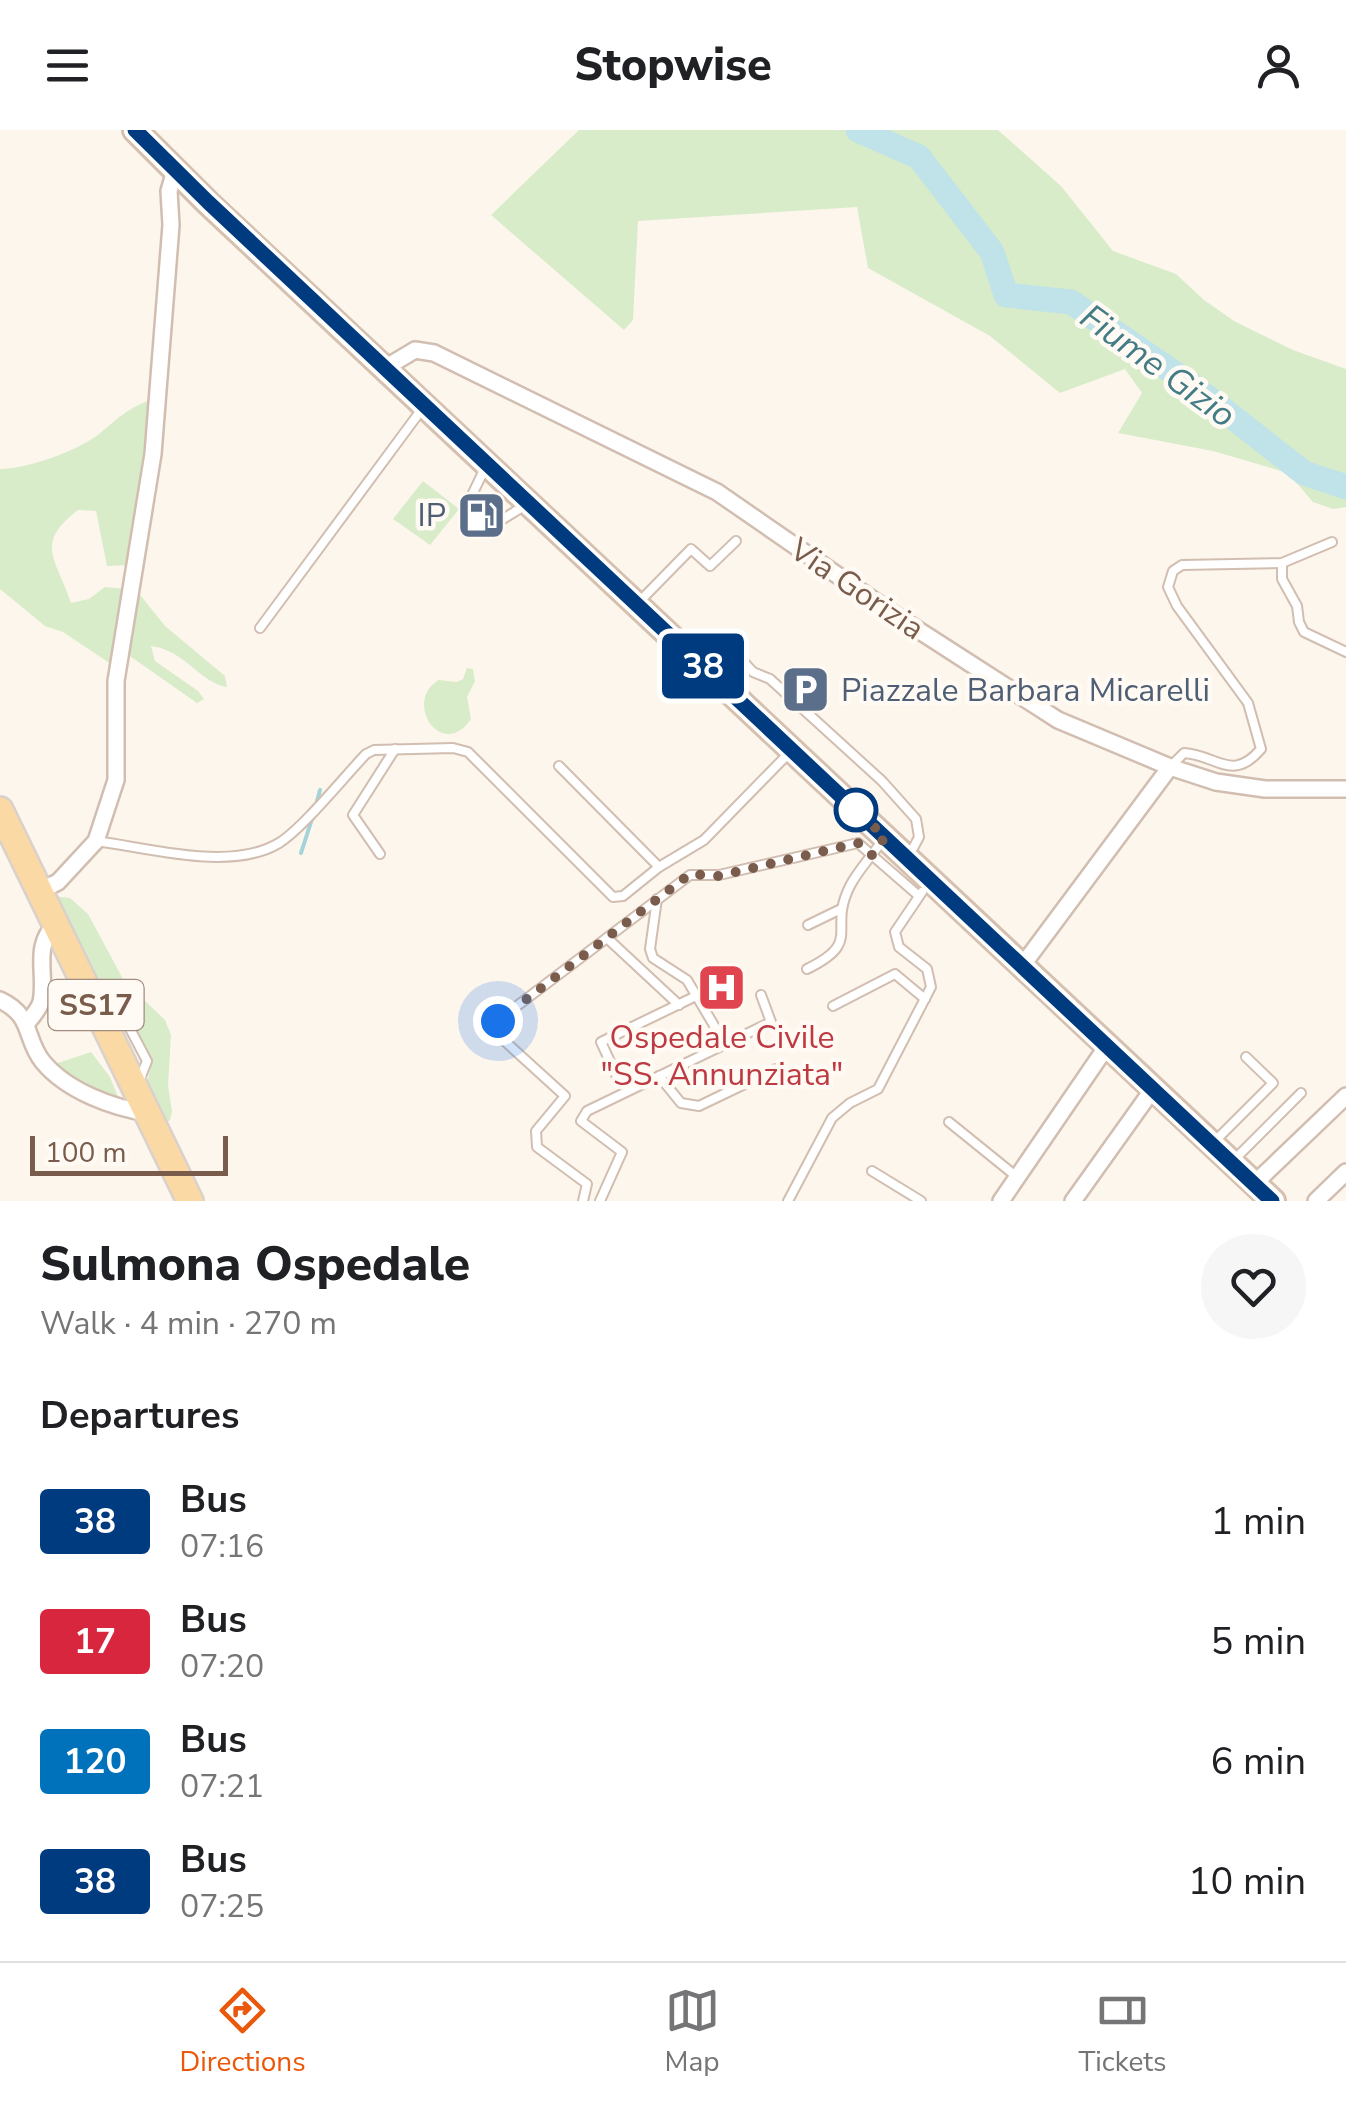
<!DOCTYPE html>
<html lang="en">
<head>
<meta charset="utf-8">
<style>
	body { margin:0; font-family:"Nunito Sans",sans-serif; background:#f6f6f6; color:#202124; height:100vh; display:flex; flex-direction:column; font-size:38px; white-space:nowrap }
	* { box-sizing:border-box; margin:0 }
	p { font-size:32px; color:#757577 }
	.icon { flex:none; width:55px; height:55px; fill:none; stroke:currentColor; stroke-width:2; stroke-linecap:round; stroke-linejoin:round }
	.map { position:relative; height:1071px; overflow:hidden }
	.sheet { display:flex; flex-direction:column; background:#fff; flex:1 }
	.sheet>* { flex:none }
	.badge { padding:0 20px; border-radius:8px; font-size:35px; line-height:65px }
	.scale { position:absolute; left:30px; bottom:25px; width:198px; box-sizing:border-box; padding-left:10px; border:5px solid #7a5c4d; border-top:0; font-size:28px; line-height:35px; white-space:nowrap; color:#7a5c4d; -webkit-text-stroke:8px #fffaf3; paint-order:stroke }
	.you { position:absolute; width:50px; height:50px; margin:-25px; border:8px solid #fff; border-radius:50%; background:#1a73e8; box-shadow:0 0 0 15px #1a73e833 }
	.map>.badge { position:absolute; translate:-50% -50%; box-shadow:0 0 0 5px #fff }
	h2 { padding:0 40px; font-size:38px; line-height:90px }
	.round { display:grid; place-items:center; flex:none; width:105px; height:105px; border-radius:52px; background:#f6f6f6 }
	.summary { display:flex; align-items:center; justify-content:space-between; height:170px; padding:0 40px }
	h1 { font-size:48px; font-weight:800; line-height:75px }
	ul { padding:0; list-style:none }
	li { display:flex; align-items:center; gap:30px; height:120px; padding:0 40px }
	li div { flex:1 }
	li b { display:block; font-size:38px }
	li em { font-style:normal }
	li .badge { min-width:110px; font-weight:700; text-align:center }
	header { display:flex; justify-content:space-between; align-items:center; height:130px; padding:0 40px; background:#fff; font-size:45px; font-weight:800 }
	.tabs { display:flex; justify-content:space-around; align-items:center; height:140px; border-top:2px solid #e0e0e0; background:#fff; font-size:28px; color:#757577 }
	.tabs a { display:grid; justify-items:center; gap:5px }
	.tabs .active { color:#ea580c }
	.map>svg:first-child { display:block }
	.green { fill:#d8ecc9 }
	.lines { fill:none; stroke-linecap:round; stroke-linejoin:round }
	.stream { stroke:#a5d3da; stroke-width:4 }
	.river { stroke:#bfe3e8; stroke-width:25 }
	.service-casing { stroke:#d1beb0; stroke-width:12 }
	.minor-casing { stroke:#d1beb0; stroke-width:20 }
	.secondary-casing { stroke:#d6c0b0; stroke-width:28 }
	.primary-casing { stroke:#dad1cd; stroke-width:30 }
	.service { stroke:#fff; stroke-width:8 }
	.minor { stroke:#fff; stroke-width:15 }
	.secondary { stroke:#fff; stroke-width:22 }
	.primary { stroke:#fbd9a5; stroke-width:25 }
	.line-casing { stroke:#fff; stroke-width:22 }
	.line { stroke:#003b80; stroke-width:15 }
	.walk { stroke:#7a5c4d; stroke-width:10; stroke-dasharray:0 18 }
	.stop-dot { fill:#fff; stroke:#003b80; stroke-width:5 }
	.labels { text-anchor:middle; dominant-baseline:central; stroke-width:9; stroke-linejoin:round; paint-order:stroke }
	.shield { fill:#fffaf3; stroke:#a28b7f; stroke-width:2.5 }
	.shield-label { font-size:30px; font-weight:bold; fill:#7a5c4d }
	.service-label { font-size:32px; fill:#4e5e75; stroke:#fffaf3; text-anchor:end }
	.street-label { font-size:32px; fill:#7a5c4d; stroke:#fffaf3 }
	.health-label { font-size:32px; fill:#be3a42; stroke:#fffaf3 }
	.water-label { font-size:35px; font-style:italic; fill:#437c86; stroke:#fffaf3 }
</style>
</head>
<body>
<header><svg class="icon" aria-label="menu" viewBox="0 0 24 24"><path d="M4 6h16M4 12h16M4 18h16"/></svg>Stopwise<svg class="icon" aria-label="person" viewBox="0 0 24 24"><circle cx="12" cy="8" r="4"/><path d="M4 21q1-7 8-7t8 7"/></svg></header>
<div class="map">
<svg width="1346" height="1071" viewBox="0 0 1346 1071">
	<rect width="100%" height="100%" fill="#fdf6ec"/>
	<!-- green -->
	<g class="green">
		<polygon points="579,0 998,0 1061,56 1113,121 1176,144 1204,170 1234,191 1293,220 1346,239 1346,377 1333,379 1313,372 1288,343 1213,321 1118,303 1142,263 1125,239 1060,263 990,206 868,138 857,77 638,91 633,190 624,200 491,85"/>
		<path d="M153,269l-1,46 -22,120 -23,1 -11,-55 -18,-1c-44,34 -22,48 -7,93l18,-4 16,-12 21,2 -12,77 -51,-34 -18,-6 -45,-37v-120c27,0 77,-18 99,-35 20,-16 28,-26 54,-35z"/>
		<polygon points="423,351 459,379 430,415 393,389"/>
		<path d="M133,456l32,40 60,50 2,11c-27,-4 -42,-37 -76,-41l4,15 43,30 6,8 -7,4 -73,-51z"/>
		<path d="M467,538l6,1 2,12 -8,16 4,22c-29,43 -69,-18 -32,-39l18,2 6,-3z"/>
		<polygon points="51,766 70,768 88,784 124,851 165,890 171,905 168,956 172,981 170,990 162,997 145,961 151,936 140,907 129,888 104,875"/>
		<polygon points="91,922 110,947 118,967 99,965 52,935"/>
	</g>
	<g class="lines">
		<!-- stream -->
		<g class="stream">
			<polyline points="316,675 320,660"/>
			<polyline points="301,723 312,689"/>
		</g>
		<!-- river -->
		<polyline class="river" points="858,0 919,27 992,122 1006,165 1071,172 1193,256 1304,343 1346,357"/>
		<defs>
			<g id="service">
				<polyline points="485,338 471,367 498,392 524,376"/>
				<polyline points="1282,433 1282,449 1297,476 1299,492 1304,502 1346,522"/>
				<polyline points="640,471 691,419 710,436 736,411"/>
				<polyline points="260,498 422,279"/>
				<polyline points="721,547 740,528 753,542 770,549 882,651 916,689 919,707 909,726"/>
				<polyline points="559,636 659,737"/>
				<path d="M1170,637l14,-14c33,2 48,30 77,-4l-13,-46 -71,-97 -9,-19 5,-16 9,-6 100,-2 50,-21"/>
				<path d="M96,711c54,7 135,31 183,2 24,-15 65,-66 87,-89l8,-4 79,-2 15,4 145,145 10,-1 36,-29 45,-27 85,-87"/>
				<polyline points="380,724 353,685 395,619"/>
				<polyline points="657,769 650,819 653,828 687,850 725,914"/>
				<polyline points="808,795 841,779"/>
				<polyline points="607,808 679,875"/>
				<path d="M807,839c57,-28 20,-38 43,-83 8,-16 22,-30 32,-45"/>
				<polyline points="833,876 895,844 925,869"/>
				<polyline points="109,887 127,893 147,931 140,949"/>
				<polyline points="659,946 681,973 699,976 776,939"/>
				<polyline points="619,951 601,912 696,866"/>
				<polyline points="949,992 1017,1047"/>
				<polyline points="1215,1011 1273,953 1246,927"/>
				<polyline points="1235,1029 1301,963"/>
				<polyline points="872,1041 921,1071"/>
				<polyline points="583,1071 587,1054 537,1017 536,1001 565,966 498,905 497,891 690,745 719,745 858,713 919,766"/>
				<polyline points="600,1071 622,1022 581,991 587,981 771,892 761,865"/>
				<polyline points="788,1071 832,988 850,973 878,959 931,857 927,839 899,817 895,802 922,762"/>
			</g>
			<g id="minor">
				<polyline points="385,238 415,220 434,223 717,362 898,487 1058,590 1170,637 1216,652 1265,659 1346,659"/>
				<polyline points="40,761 58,752 96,711 116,650 116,551 153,324 171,95 169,61 175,40"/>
				<polyline points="1022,836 1170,637"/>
				<path d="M0,870c34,16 24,39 43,62 24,29 70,46 105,51"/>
				<path d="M27,893c5,-6 12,-14 14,-21 6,-28 -9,-56 15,-78"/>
				<polyline points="1254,1054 1346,966"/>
				<polyline points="1001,1071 1107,916"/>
				<polyline points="1073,1071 1153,959"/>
				<polyline points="1316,1071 1346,1042"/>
			</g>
			<polyline id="secondary" points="135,0 208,73 1273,1071"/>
			<polyline id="primary" points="0,680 190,1071"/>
		</defs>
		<!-- service casing -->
		<use href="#service" class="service-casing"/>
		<!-- minor casing -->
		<use href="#minor" class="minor-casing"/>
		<!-- secondary casing -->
		<use href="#secondary" class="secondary-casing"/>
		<!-- primary casing -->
		<use href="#primary" class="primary-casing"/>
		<!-- service -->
		<use href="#service" class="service"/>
		<!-- minor -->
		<use href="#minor" class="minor"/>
		<!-- secondary -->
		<use href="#secondary" class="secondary"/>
		<!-- primary -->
		<use href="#primary" class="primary"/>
	</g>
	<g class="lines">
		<defs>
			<polyline id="line" points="135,0 208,72 1272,1071"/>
		</defs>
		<!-- line casing -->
		<use href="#line" class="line-casing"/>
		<!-- line -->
		<use href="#line" class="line"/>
		<!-- walk -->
		<polyline class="walk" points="498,891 690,744 719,746 858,713 872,725 885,707 844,669 856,680"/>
	</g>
	<!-- icons -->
	<defs>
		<symbol id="fuel-square" viewBox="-11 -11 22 22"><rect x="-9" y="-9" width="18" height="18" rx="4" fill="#5c6f8a" stroke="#fffaf3"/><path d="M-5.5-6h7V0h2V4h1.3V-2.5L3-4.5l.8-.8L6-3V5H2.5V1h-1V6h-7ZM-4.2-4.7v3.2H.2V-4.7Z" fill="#fff"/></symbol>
		<symbol id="parking-square" viewBox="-11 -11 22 22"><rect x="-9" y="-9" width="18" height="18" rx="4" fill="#5c6f8a" stroke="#fffaf3"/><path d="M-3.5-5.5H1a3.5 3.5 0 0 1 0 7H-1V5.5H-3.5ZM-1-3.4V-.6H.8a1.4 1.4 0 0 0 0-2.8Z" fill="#fff"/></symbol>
		<symbol id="hospital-square" viewBox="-11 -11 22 22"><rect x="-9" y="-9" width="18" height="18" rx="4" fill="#e0444e" stroke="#fffaf3"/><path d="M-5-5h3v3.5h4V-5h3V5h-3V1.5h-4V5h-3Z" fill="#fff"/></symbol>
	</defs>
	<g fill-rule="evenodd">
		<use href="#fuel-square" x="454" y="358" width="55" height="55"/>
		<use href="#parking-square" x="778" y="532" width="55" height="55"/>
		<use href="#hospital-square" x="694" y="830" width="55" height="55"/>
	</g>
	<!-- markers -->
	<circle class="stop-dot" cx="856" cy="680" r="20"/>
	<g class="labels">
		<!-- shield labels -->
		<rect class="shield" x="48.5" y="850" width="95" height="50" rx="8"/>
		<g class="shield-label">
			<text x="96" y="875">SS17</text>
		</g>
		<!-- service labels -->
		<g class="service-label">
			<text x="446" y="385">IP</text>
			<text x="841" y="560" text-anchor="start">Piazzale Barbara Micarelli</text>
		</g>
		<!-- street labels -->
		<g class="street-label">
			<text transform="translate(857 459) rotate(34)">Via Gorizia</text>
		</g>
		<!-- health labels -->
		<g class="health-label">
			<text x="722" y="907">Ospedale Civile<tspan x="722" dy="37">"SS. Annunziata"</tspan></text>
		</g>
		<!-- water labels -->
		<g class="water-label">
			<text transform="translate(1158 236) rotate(36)">Fiume Gizio</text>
		</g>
	</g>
</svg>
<div class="scale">100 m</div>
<div class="you" style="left:498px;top:891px"></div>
<b class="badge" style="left:703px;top:536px;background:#003b80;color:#fff">38</b>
</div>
<section class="sheet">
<div class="summary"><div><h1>Sulmona Ospedale</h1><p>Walk · 4 min · 270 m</p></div><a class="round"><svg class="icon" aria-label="heart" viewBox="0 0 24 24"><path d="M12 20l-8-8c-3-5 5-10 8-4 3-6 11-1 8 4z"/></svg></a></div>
<h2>Departures</h2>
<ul>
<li><span class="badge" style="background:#003b80;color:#fff">38</span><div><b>Bus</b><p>07:16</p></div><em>1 min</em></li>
<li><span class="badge" style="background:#d7263d;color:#fff">17</span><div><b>Bus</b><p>07:20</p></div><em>5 min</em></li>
<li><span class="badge" style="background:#0072bc;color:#fff">120</span><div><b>Bus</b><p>07:21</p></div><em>6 min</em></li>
<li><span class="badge" style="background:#003b80;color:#fff">38</span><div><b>Bus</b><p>07:25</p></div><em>10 min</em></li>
</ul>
</section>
<nav class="tabs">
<a class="active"><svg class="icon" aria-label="directions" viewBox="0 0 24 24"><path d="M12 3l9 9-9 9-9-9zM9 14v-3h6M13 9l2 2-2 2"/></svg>Directions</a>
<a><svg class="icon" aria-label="map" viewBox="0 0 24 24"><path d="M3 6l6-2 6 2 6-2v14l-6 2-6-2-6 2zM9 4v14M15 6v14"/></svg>Map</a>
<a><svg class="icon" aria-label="tickets" viewBox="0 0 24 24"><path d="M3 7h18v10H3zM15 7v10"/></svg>Tickets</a>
</nav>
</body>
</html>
